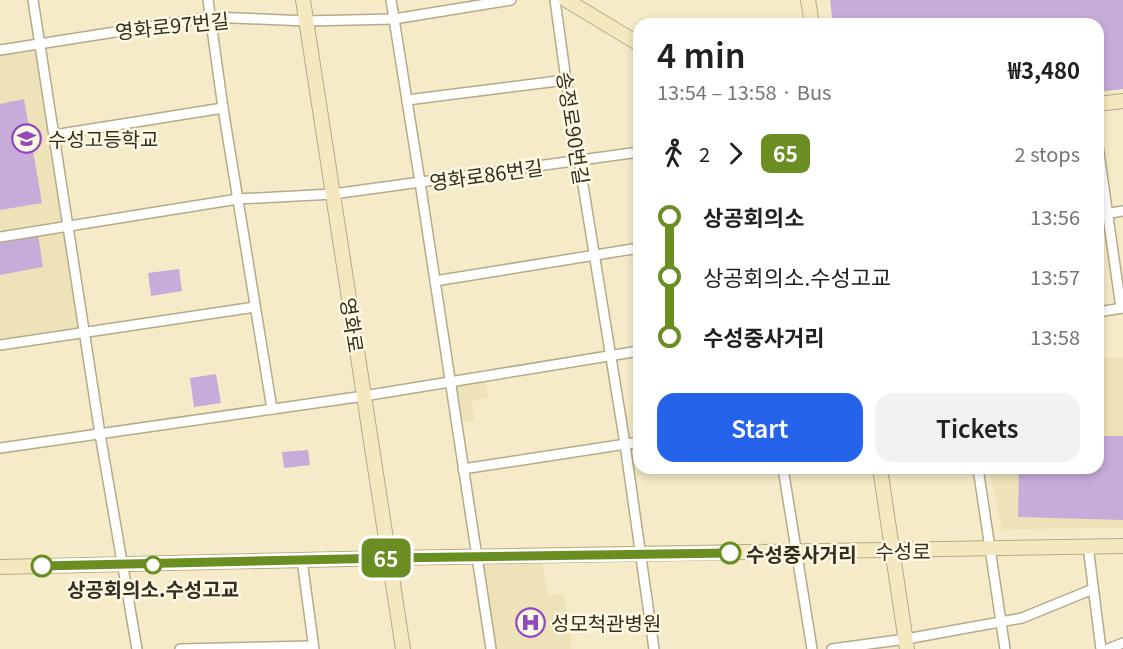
<!DOCTYPE html>
<html lang="en">
<head>
<meta charset="utf-8">
<style>
	body { margin:0; font-family:Georgia,"Noto Sans KR",serif; background:#f2f2f2; color:#202124; height:100vh; display:flex; flex-direction:column; font-size:22px; white-space:nowrap }
	* { box-sizing:border-box; margin:0 }
	p { font-size:20px; color:#757577 }
	.icon { flex:none; width:33px; height:33px; fill:none; stroke:currentColor; stroke-width:2; stroke-linecap:round; stroke-linejoin:round }
	.map { position:relative; flex:1; overflow:hidden }
	.panel { position:absolute; left:633px; top:18px; width:471px; height:456px; display:flex; flex-direction:column; background:#fff; border-radius:18px; box-shadow:0 3px 9px #0003 }
	.panel>* { flex:none }
	.badge { padding:0 12px; border-radius:9px; font-size:21px; line-height:39px }
	.map>.badge { position:absolute; translate:-50% -50%; box-shadow:0 0 0 3px #fff }
	.legs { display:flex; align-items:center; gap:9px; height:66px; padding:0 24px; font-size:20px }
	.legs p { margin-inline-start:auto }
	.overview { display:flex; align-items:center; justify-content:space-between; height:102px; padding:0 24px }
	h1 { font-size:33px; font-weight:600; line-height:45px }
	.button { display:flex; gap:12px; margin-top:auto; padding:12px 24px }
	.button a { flex:1; height:69px; border-radius:18px; background:#2563eb; color:#fff; font-size:24px; font-weight:600; line-height:69px; text-align:center }
	.button a+a { background:#f2f2f2; color:#202124 }
	ul { padding:0 24px; list-style:none }
	li { display:flex; align-items:center; gap:21px; height:60px; font-size:22px }
	li i { display:grid; place-items:center; width:9px; height:100%; margin:0 8px; background:currentColor }
	li i::after { content:''; width:15px; height:15px; margin:-8px; border:4px solid; border-radius:50%; background:#fff }
	li p { margin-inline-start:auto }
	li:first-child i { background:linear-gradient(#0000 50%,currentColor 0) }
	li:last-child i { background:linear-gradient(currentColor 50%,#0000 0) }
	.map>svg:first-child { display:block }
	.built { fill:#eee2b8 }
	.green { fill:#c7acda }
	.lines { fill:none; stroke-linecap:round; stroke-linejoin:round }
	.street-casing { stroke:#b4ab8a; stroke-width:12 }
	.secondary-casing { stroke:#b4ab8a; stroke-width:16 }
	.street { stroke:#fff; stroke-width:9 }
	.secondary { stroke:#f4e9be; stroke-width:14 }
	.line-1-casing { stroke:#fff; stroke-width:14 }
	.line-1 { stroke:#6b8e23; stroke-width:9 }
	.stop-1-dot { fill:#fff; stroke:#6b8e23; stroke-width:3 }
	.labels { text-anchor:middle; dominant-baseline:central; stroke-width:5; stroke-linejoin:round; paint-order:stroke }
	.street-label { font-size:20px; fill:#322f21; stroke:#fff9e4 }
	.poi-label { font-size:20px; fill:#322f21; stroke:#fff9e4; text-anchor:start }
	.stop-label { font-size:20px; font-weight:bold; fill:#322f21; stroke:#fff9e4; text-anchor:start }
</style>
</head>
<body>
<div class="map">
<svg width="1123" height="649" viewBox="0 0 1123 649">
	<rect width="100%" height="100%" fill="#f5ebc9"/>
	<!-- built -->
	<g class="built">
		<polygon points="39,43 84,331 0,345 0,50"/>
		<polygon points="1098,358 1123,358 1123,528 1002,529 989,468 1098,468"/>
		<polygon points="485,380 488,398 472,400 475,421 460,423 455,384"/>
		<polygon points="542,562 548,596 564,594 572,649 496,649 483,563"/>
	</g>
	<!-- green -->
	<g class="green">
		<polygon points="830,0 1123,0 1123,89 1098,92 1098,24 833,24"/>
		<polygon points="24,99 42,203 0,210 0,104"/>
		<polygon points="38,234 43,267 0,275 0,241"/>
		<polygon points="179,269 182,291 151,296 148,273"/>
		<polygon points="216,374 221,403 194,407 190,378"/>
		<polygon points="1098,436 1123,436 1123,520 1018,517 1019,468 1098,468"/>
		<polygon points="308,450 310,465 284,468 282,452"/>
	</g>
	<g class="lines">
		<defs>
			<g id="street">
				<polyline points="33,0 100,434 137,649"/>
				<polyline points="208,0 223,108 272,409"/>
				<polyline points="391,0 420,182 491,649"/>
				<polyline points="555,0 566,80 625,444 654,649"/>
				<polyline points="0,50 211,17 307,21 394,19 511,0"/>
				<polyline points="407,100 566,80"/>
				<polyline points="54,135 223,108"/>
				<polyline points="1098,146 1121,308"/>
				<polyline points="1098,215 1123,211"/>
				<polyline points="0,237 238,199 333,194 639,152"/>
				<polyline points="435,281 639,248"/>
				<polyline points="1098,312 1123,308"/>
				<polyline points="0,345 255,307"/>
				<polyline points="0,448 364,396 639,351"/>
				<polyline points="783,468 812,649"/>
				<polyline points="978,468 1005,649"/>
				<polyline points="463,469 639,442"/>
				<polyline points="1088,546 1101,649"/>
				<polyline points="302,560 314,649"/>
				<polyline points="180,649 313,646"/>
				<polyline points="832,649 906,639 1022,618 1093,589"/>
				<polyline points="1108,649 1123,643"/>
			</g>
			<g id="secondary">
				<polyline points="303,0 403,649"/>
				<polyline points="566,0 639,44"/>
				<polyline points="808,0 812,24"/>
				<polyline points="1098,104 1123,101"/>
				<polyline points="880,468 907,649"/>
				<polyline points="0,567 389,558 1123,546"/>
			</g>
		</defs>
		<!-- street casing -->
		<use href="#street" class="street-casing"/>
		<!-- secondary casing -->
		<use href="#secondary" class="secondary-casing"/>
		<!-- street -->
		<use href="#street" class="street"/>
		<!-- secondary -->
		<use href="#secondary" class="secondary"/>
	</g>
	<g class="lines">
		<defs>
			<polyline id="line-1" points="42,566 389,558 730,553"/>
		</defs>
		<!-- line-1 casing -->
		<use href="#line-1" class="line-1-casing"/>
		<!-- line-1 -->
		<use href="#line-1" class="line-1"/>
	</g>
	<!-- icons -->
	<defs>
		<symbol id="school-ring" viewBox="-11 -11 22 22"><circle r="9.5" fill="#fff9e4" stroke="#9249bc" stroke-width="1.5"/><path d="M0-5L7-2L0 1L-7-2ZM-4 1L0 2.5L4 1V4Q0 6-4 4Z" fill="#9249bc"/></symbol>
		<symbol id="hospital-ring" viewBox="-11 -11 22 22"><circle r="9.5" fill="#fff9e4" stroke="#9249bc" stroke-width="1.5"/><path d="M-5-5h3v3.5h4V-5h3V5h-3V1.5h-4V5h-3Z" fill="#9249bc"/></symbol>
	</defs>
	<g fill-rule="evenodd">
		<use href="#school-ring" x="10" y="122" width="33" height="33"/>
		<use href="#hospital-ring" x="514" y="606" width="33" height="33"/>
	</g>
	<!-- markers -->
	<g class="stop-1-dot">
		<circle cx="730" cy="553" r="10"/>
		<circle cx="153" cy="565" r="8"/>
		<circle cx="42" cy="566" r="10"/>
	</g>
	<g class="labels">
		<!-- street labels -->
		<g class="street-label">
			<text transform="translate(172 25) rotate(-6)">영화로97번길</text>
			<text transform="translate(574 128) rotate(81)">송정로90번길</text>
			<text transform="translate(486 174) rotate(-8)">영화로86번길</text>
			<text transform="translate(353 325) rotate(81)">영화로</text>
			<text x="903" y="550">수성로</text>
		</g>
		<!-- poi labels -->
		<g class="poi-label">
			<text x="48" y="138">수성고등학교</text>
			<text x="551" y="622">성모척관병원</text>
		</g>
		<!-- stop labels -->
		<g class="stop-label">
			<text x="746" y="553">수성중사거리</text>
			<text x="153" y="588" text-anchor="middle">상공회의소.수성고교</text>
		</g>
	</g>
</svg>
<b class="badge" style="left:386px;top:558px;background:#6b8e23;color:#fff">65</b>
<section class="panel">
<div class="overview"><div><h1>4 min</h1><p>13:54 – 13:58 · Bus</p></div><b>₩3,480</b></div>
<div class="legs"><svg class="icon" aria-label="walk" viewBox="0 0 24 24"><circle cx="13" cy="4" r="2"/><path d="M13 8l-2 6 4 7M11 14l-3 7M7 12l3-4h3l4 4"/></svg>2<svg class="icon" aria-label="forward" viewBox="0 0 24 24"><path d="M9 5l7 7-7 7"/></svg><b class="badge" style="background:#6b8e23;color:#fff">65</b><p>2 stops</p></div>
<ul>
<li><i style="color:#6b8e23"></i><b>상공회의소</b><p>13:56</p></li>
<li><i style="color:#6b8e23"></i><span>상공회의소.수성고교</span><p>13:57</p></li>
<li><i style="color:#6b8e23"></i><b>수성중사거리</b><p>13:58</p></li>
</ul>
<div class="button"><a>Start</a><a>Tickets</a></div>
</section>
</div>
</body>
</html>
